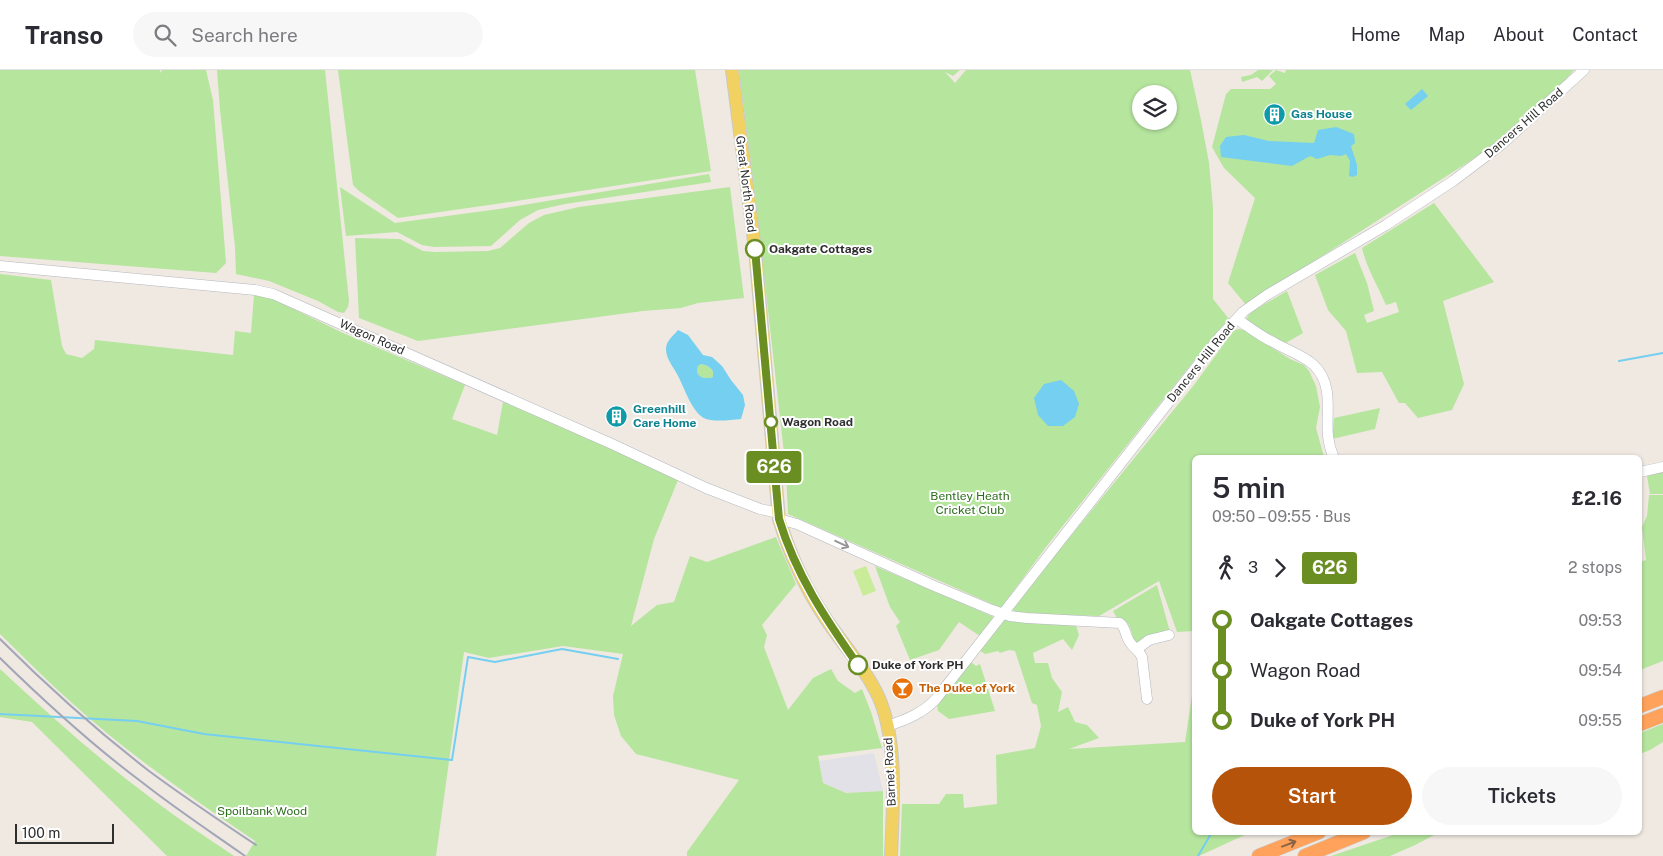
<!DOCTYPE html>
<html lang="en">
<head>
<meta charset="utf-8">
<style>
	body { margin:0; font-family:"Public Sans",sans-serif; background:#f7f7f7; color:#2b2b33; height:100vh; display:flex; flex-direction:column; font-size:19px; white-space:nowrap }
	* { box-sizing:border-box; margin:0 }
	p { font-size:16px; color:#7c7c81 }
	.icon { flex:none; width:28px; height:28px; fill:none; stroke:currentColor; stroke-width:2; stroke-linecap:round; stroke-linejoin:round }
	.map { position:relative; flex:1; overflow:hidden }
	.panel { position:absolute; left:1192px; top:385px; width:450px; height:380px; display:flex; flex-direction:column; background:#fff; border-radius:8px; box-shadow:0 1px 4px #0004 }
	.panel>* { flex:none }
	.badge { padding:0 10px; border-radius:4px; font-size:18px; line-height:32px }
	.fabs { position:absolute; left:1132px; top:15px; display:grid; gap:10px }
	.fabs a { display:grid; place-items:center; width:45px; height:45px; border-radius:50%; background:#fff; box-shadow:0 1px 4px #0004; font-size:25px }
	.scale { position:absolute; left:15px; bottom:12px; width:99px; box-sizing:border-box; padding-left:5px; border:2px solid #2e2e2e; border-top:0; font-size:14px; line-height:18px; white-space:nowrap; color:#2e2e2e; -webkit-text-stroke:4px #fff; paint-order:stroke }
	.map>.badge { position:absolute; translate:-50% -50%; box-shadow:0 0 0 2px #fff }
	.legs { display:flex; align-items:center; gap:8px; height:55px; padding:0 20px; font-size:16px }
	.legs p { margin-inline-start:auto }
	.headline { display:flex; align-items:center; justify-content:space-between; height:85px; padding:0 20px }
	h1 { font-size:28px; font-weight:600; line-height:38px }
	.primary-button { display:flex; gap:10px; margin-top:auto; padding:10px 20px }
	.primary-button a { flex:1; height:58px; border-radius:30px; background:#b45309; color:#fff; font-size:20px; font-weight:600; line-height:58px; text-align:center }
	.primary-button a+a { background:#f7f7f7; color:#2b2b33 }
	ul { padding:0 20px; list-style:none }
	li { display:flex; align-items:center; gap:18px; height:50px; font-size:19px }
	li i { display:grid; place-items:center; width:8px; height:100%; margin:0 6px; background:currentColor }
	li i::after { content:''; width:12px; height:12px; margin:-6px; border:4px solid; border-radius:50%; background:#fff }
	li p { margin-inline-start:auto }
	li:first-child i { background:linear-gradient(#0000 50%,currentColor 0) }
	li:last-child i { background:linear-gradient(currentColor 50%,#0000 0) }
	header { display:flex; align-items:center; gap:30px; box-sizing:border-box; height:70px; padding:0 25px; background:#fff; border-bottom:1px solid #e1e1e2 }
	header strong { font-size:24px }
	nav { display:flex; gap:28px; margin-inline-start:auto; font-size:18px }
	.search { width:350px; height:45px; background:#f7f7f7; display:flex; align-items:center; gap:12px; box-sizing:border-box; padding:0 18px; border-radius:28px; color:#7c7c81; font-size:19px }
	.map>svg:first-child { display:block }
	.industrial { fill:#e3e1e8 }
	.green { fill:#b6e59e; fill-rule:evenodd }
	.pitch { fill:#c9ec9a }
	.water { fill:#75cff0; fill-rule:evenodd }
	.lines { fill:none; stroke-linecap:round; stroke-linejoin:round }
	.stream { stroke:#75cff0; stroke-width:2 }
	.minor-casing { stroke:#b4b7c1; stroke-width:11 }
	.major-casing { stroke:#c9c9c9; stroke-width:14 }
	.highway-casing { stroke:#c9c9c9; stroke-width:15 }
	.minor { stroke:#fff; stroke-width:10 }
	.major { stroke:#f2d163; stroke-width:12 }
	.highway { stroke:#ffa35c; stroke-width:14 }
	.rail { stroke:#a3a6b8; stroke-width:2 }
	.oneway { stroke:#969696 }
	.oneway2 { stroke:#8c6343 }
	.line-1-casing { stroke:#fff; stroke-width:11 }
	.line-1 { stroke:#6b8e23; stroke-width:8 }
	.stop-1-dot { fill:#fff; stroke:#6b8e23; stroke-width:2.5 }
	.labels { text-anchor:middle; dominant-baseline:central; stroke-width:4; stroke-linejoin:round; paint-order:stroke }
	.culture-label { font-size:12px; font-weight:bold; fill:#0d838f; stroke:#fff; text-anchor:start }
	.street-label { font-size:12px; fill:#2e2e2e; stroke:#fff }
	.stop-label { font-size:12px; font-weight:bold; fill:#2e2e2e; stroke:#fff; text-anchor:start }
	.park-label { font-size:12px; fill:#2c6e1b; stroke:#fff }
	.food-label { font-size:12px; font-weight:bold; fill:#c56008; stroke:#fff; text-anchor:start }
</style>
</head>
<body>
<header>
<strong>Transo</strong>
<div class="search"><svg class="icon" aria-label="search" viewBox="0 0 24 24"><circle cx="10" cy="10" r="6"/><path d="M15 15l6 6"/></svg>Search here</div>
<nav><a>Home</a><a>Map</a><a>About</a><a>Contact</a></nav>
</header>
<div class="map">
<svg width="1663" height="786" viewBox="0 0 1663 786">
	<rect width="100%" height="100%" fill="#efe9e1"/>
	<!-- industrial -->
	<polygon class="industrial" points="874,683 883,721 846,723 823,713 819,691"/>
	<!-- green -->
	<g class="green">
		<polygon points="0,0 160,0 160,3 162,0 206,0 213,30 226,193 216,203 0,186"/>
		<polygon points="217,0 325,0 349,231 348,237 344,243 338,242 318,231 269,211 236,204 235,177 220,40"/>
		<polygon points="338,0 695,0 711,101 496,134 398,148 359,121 353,115"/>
		<path d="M739,0h221l-7,6 -8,-4 10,11 11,-13h224l11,50 8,43 4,45v91l16,20 -21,24 -162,204 -45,61 -213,-94 -2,-43 -30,-268zM1141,24h28v27h-28z"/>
		<polygon points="1258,0 1273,0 1262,11 1257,7 1242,12 1241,7 1251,5"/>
		<polygon points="1276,0 1285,3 1286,0 1574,0 1560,16 1484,82 1246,235 1228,213 1255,128 1224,98 1212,77 1226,24 1231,19 1270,19 1276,14 1269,6"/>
		<polygon points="709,104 711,112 565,134 538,140 520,150 491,176 434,177 422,175 397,162 346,166 340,117 395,153 499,139"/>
		<polygon points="730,117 744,228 698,233 681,238 643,241 418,271 359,248 355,168 400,169 423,181 435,182 488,181 500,178 529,153 544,145 579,137"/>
		<path d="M1434,133l60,79 -51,19 21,83 -12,26 -34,8 -13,-15h-6l-17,-31 -25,1 -11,-42 -18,-21 -13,-35 40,-22 12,30 7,28 -10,4 3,8 32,-11 -3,-10 -10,3c-8,-19 -19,-36 -24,-57z"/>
		<path d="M0,204l51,6 11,66 4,8 16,4 12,-9 1,-9 138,15 2,-24 16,2 3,-38 15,2 74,36 122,52 -13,34 45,16 6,-33 83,35 92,43 -24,59 -23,87 26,-21 17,-3 16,-46 17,6 69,-25 20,47 -34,41 5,10 -3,12 24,63 25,-32 18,-9 7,12 17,12 7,-4 9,23 11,36 -64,8 5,27 23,10 37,-2v65h-196v-4l52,-72 -103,-26 -15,-18 -7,-21 -1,-19 10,-42 -60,-8 -74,12 -25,-6 -28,204h-190l9,-15c-63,-43 -127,-87 -183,-138 -25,-22 -48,-46 -72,-69z"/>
		<polygon points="1287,221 1303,263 1284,274 1268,266 1246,249 1251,242"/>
		<polygon points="1239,259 1244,260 1290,289 1304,295 1309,301 1316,316 1320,337 1316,358 1324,387 1195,388 1195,561 1177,562 1159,511 1099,546 1020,544 1011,539 1194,315 1234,260"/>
		<path d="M701,294c6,1 9,3 12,7v6c-8,3 -19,0 -15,-11z"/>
		<polygon points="1380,338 1375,359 1332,369 1334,348"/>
		<polygon points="1663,402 1663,424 1650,424 1647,406"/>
		<polygon points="1649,425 1663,425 1663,591 1640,600 1640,492 1646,490 1642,457 1647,446"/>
		<polygon points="875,496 994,547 980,566 959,552 939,580 910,590 896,556 900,552 890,537"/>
		<path d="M1157,515l13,47 -34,12c-7,-13 -3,-23 -19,-26l-4,-7z"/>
		<polygon points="1004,548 1075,552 1079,565 1072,580 1063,569 1033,583 1035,593 1048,593 1052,608 1062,622 1058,642 1068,637 1075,652 1087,655 1099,668 1069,679 1185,672 1195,606 1195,762 1249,763 1199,786 900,786 902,734 939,734 946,724 963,724 964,738 997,734 996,685 1035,678 1041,656 1037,635 1032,633 1015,581 1009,580 1000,583 998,581 985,584 979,580"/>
		<polygon points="971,592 976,596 980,594 995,641 949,649 938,641 937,635"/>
		<path d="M0,599c47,44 95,87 147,126 28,22 58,41 87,61h-67l-135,-134 -32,-5z"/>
		<polygon points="1663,654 1663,672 1650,680 1640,684 1640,663"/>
		<polygon points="1402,762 1438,763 1415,775 1390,786 1331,786"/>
	</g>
	<!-- pitch -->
	<polygon class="pitch" points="866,496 876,521 863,526 853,501"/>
	<!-- water -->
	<g class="water">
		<polygon points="1422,19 1428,26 1411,40 1405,34"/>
		<polygon points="1336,57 1354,64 1355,73 1351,76 1357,95 1357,105 1353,107 1349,106 1350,91 1346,84 1341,86 1330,85 1317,89 1310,86 1292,96 1221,87 1220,76 1226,67 1244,65 1269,71 1314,73 1318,60"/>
		<path d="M678,260l10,5 15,20 9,2 10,9 9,14 12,15 2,10 -4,14c-11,1 -24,3 -35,0 -14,-5 -22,-33 -29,-45 -4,-8 -11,-15 -11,-25 0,-8 7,-13 12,-19zM701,294c6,1 9,3 12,7v6c-8,3 -19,0 -15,-11z"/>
		<polygon points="1061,310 1074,321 1079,334 1075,347 1063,356 1048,356 1038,345 1034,328 1044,314"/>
	</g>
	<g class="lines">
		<!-- stream -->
		<g class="stream">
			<polyline points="1619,291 1663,283"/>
			<polyline points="0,644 137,651 204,664 452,690 468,587 495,592 562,579 618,589"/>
			<polyline points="1198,786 1212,762"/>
		</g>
		<defs>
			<g id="minor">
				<polyline points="0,196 255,220 273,224 612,374 706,418 760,439 778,443"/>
				<path d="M1237,249c12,8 23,17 36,23 24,14 49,17 54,50 3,24 -4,42 7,66"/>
				<polyline points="1640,402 1663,397"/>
				<path d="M779,449l18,5 135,61 60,25 18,6 17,2 93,5c6,5 5,12 9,18 4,7 10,9 13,16l5,42"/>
				<polyline points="1137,579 1149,570 1169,565"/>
				<path d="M887,656c19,-6 36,-13 49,-27l283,-361 24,-26 24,-17 119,-70 67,-44 49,-37 82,-74"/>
			</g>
			<path id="major" d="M732,0l23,179 24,270c11,36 26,69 47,100 17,26 40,50 53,79 19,43 14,111 12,158"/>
			<g id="highway">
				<polyline points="1640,636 1663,627"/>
				<polyline points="1640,654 1663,645"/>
				<polyline points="1259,786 1319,762"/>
				<polyline points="1305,786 1364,762"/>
			</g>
		</defs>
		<!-- minor casing -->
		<use href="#minor" class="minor-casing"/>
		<!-- major casing -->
		<use href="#major" class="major-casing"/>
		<!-- highway casing -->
		<use href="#highway" class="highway-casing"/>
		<!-- minor -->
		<use href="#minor" class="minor"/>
		<!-- major -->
		<use href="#major" class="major"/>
		<!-- highway -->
		<use href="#highway" class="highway"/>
		<!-- rail -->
		<g class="rail">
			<path d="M0,569c47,47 96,91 149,132 35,26 71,50 107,74"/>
			<path d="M0,588c45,44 92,87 143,125 33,26 68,49 102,73"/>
		</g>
	</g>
	<!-- one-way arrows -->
	<defs><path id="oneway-shaft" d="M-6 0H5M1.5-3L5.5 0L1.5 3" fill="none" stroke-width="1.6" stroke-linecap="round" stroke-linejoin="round" transform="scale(1.25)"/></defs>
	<use class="oneway" href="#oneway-shaft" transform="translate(842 474) rotate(25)"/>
	<use class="oneway2" href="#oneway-shaft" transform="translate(1289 774) rotate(-21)"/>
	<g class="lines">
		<defs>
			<path id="line-1" d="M755,179l24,270c17,56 46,99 79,146"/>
		</defs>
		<!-- line-1 casing -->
		<use href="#line-1" class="line-1-casing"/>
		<!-- line-1 -->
		<use href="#line-1" class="line-1"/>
	</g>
	<!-- icons -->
	<defs>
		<symbol id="building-disc" viewBox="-11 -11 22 22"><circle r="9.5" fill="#0f9aa8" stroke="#fff"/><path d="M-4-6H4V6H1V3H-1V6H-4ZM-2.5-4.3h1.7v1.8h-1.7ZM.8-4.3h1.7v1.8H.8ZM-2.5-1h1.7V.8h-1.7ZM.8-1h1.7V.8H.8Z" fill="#fff"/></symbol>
		<symbol id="bar-disc" viewBox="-11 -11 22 22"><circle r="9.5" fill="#e8710a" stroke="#fff"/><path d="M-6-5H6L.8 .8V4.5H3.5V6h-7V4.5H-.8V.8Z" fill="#fff"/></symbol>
	</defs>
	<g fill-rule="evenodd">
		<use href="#building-disc" x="1262" y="32" width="25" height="25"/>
		<use href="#building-disc" x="604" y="334" width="25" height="25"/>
		<use href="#bar-disc" x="890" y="606" width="25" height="25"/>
	</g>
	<!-- markers -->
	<g class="stop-1-dot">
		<circle cx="755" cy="179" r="9"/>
		<circle cx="771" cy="352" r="6"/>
		<circle cx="858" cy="595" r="9"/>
	</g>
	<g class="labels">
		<!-- culture labels -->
		<g class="culture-label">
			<text x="1291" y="44">Gas House</text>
			<text x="633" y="339">Greenhill<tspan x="633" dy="14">Care Home</tspan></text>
		</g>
		<!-- street labels -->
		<g class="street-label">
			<text transform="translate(1524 53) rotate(-41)">Dancers Hill Road</text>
			<text transform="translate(746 114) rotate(83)">Great North Road</text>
			<text transform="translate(372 267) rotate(24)">Wagon Road</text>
			<text transform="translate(1201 292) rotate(-51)">Dancers Hill Road</text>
			<text transform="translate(890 702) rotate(-93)">Barnet Road</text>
		</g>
		<!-- stop labels -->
		<g class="stop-label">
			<text x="769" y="179">Oakgate Cottages</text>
			<text x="782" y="352">Wagon Road</text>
			<text x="872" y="595">Duke of York PH</text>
		</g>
		<!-- park labels -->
		<g class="park-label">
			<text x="970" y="426">Bentley Heath<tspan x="970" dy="14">Cricket Club</tspan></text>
			<text x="262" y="741">Spoilbank Wood</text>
		</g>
		<!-- food labels -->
		<g class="food-label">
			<text x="919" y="618">The Duke of York</text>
		</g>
	</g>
</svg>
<div class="fabs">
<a><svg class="icon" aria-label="layers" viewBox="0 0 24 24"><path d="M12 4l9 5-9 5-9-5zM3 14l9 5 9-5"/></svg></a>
</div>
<div class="scale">100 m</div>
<b class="badge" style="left:774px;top:397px;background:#6b8e23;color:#fff">626</b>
<section class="panel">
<div class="headline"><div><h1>5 min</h1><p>09:50 – 09:55 · Bus</p></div><b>£2.16</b></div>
<div class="legs"><svg class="icon" aria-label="walk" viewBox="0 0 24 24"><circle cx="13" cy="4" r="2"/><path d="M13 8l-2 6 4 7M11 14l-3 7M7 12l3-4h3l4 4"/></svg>3<svg class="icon" aria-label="forward" viewBox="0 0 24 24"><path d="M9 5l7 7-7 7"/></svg><b class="badge" style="background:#6b8e23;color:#fff">626</b><p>2 stops</p></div>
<ul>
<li><i style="color:#6b8e23"></i><b>Oakgate Cottages</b><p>09:53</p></li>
<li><i style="color:#6b8e23"></i><span>Wagon Road</span><p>09:54</p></li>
<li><i style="color:#6b8e23"></i><b>Duke of York PH</b><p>09:55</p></li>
</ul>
<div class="primary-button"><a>Start</a><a>Tickets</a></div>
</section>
</div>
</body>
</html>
